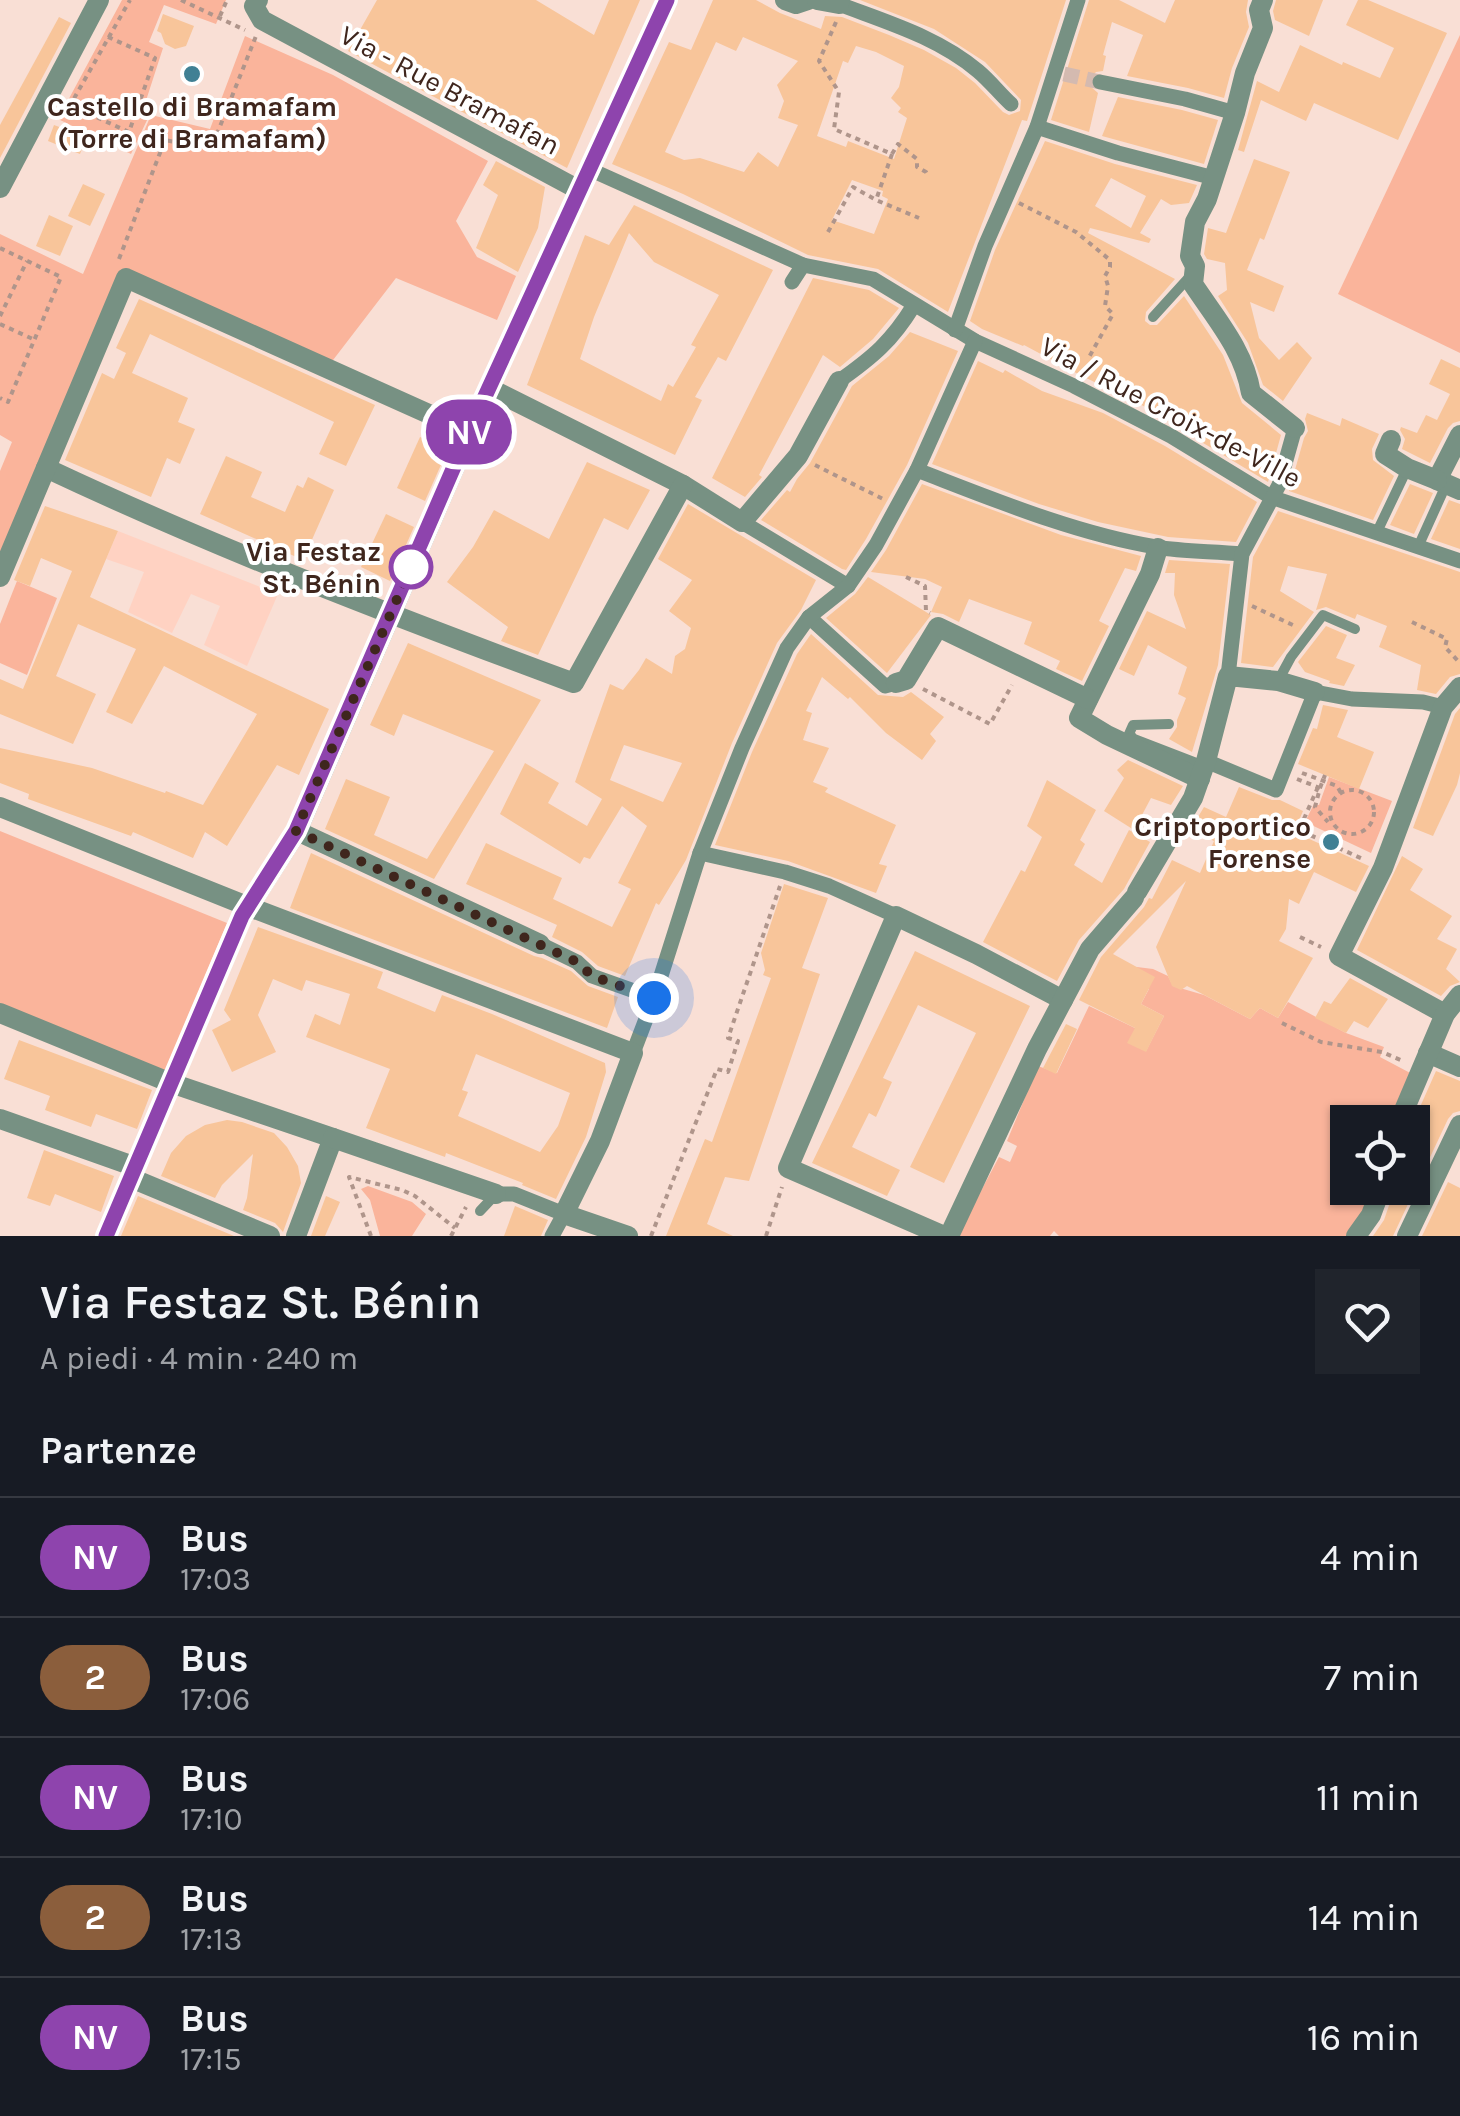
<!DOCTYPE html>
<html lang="it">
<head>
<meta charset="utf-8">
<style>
	body { margin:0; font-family:Karla,sans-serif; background:#20242c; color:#f1f3f6; height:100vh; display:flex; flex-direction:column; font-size:38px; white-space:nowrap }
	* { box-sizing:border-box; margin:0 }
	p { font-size:32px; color:#9ea1a6 }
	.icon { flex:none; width:55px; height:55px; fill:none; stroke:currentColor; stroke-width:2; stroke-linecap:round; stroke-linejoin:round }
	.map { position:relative; height:1236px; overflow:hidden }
	.side { display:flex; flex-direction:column; background:#171b24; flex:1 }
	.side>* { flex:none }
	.badge { padding:0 20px; border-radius:32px; font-size:35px; line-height:65px }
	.controls { position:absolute; left:1330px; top:1105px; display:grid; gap:20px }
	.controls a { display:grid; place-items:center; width:100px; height:100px; border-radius:0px; background:#171b24; box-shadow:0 2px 8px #0004; font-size:50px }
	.you { position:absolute; width:50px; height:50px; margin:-25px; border:8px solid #fff; border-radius:50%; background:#1a73e8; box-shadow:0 0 0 15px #1a73e833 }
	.map>.badge { position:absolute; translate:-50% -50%; box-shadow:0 0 0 5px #fff }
	h2 { padding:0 40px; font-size:38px; line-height:90px }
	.round { display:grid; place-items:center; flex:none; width:105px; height:105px; border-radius:0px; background:#20242c }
	.overview { display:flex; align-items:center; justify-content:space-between; height:170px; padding:0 40px }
	h1 { font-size:48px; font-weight:600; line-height:75px }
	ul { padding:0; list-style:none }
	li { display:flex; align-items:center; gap:30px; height:120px; padding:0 40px; border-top:2px solid #363941 }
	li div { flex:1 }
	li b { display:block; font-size:38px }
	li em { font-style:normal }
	li .badge { min-width:110px; font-weight:700; text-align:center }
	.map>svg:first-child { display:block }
	.built { fill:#ffd2c2 }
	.green { fill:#fab49b }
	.building { fill:#f8c59a; fill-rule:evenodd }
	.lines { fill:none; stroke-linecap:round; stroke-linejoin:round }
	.pedestrian-tunnel { stroke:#d4bab0; stroke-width:15; stroke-dasharray:15 8; stroke-linecap:butt }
	.path { stroke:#af958b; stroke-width:4; stroke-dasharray:5 5; stroke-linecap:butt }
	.service { stroke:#779183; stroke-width:10 }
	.pedestrian { stroke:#779183; stroke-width:15 }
	.minor { stroke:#779183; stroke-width:20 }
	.tertiary { stroke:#779183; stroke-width:20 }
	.path-bridge { stroke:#af958b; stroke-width:4; stroke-dasharray:5 5; stroke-linecap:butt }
	.line-casing { stroke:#fff; stroke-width:22 }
	.line { stroke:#8e44ad; stroke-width:15 }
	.walk { stroke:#3f261d; stroke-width:10; stroke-dasharray:0 18 }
	.poi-dot { fill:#408094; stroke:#fff; stroke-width:4 }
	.stop-dot { fill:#fff; stroke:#8e44ad; stroke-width:5 }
	.labels { text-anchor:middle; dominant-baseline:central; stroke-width:8; stroke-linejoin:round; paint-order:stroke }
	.street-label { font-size:28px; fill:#3f261d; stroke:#fff }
	.poi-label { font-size:28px; font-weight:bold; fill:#3f261d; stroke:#fff }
	.stop-label { font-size:28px; font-weight:bold; fill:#3f261d; stroke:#fff; text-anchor:end }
</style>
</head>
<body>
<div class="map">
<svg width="1460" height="1236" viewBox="0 0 1460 1236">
	<rect width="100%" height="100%" fill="#f9dfd5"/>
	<!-- built -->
	<polygon class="built" points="118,531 278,594 247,666 204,645 220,606 191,594 172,633 128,612 144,572 106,559"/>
	<!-- green -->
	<g class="green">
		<polygon points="122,0 226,0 216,24 164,5 149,42 163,48 141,116 148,118 131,154 58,119"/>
		<polygon points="1460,35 1460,353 1338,294"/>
		<polygon points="245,36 333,75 488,161 456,221 477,257 516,276 497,320 396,278 330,364 123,270 0,559 0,471 12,442 0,435 0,234 83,274 151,115 210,129"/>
		<polygon points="17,581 57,598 27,675 0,663 0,624"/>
		<polygon points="1329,777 1392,801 1371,853 1305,822 1314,804 1319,805"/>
		<polygon points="0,831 227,923 165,1073 0,1005"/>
		<polygon points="1137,967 1153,969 1168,976 1173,986 1204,995 1250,1019 1260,1008 1278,1018 1288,1002 1346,1033 1384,1047 1380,1057 1414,1075 1394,1122 1348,1122 1348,1188 1374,1188 1351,1236 1059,1236 1054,1231 1050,1236 957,1236 999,1157 1010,1162 1017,1146 1007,1141 1038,1066 1057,1073 1089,1006 1135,1028 1146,1051 1164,1016 1141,1004 1149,989 1130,979"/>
		<polygon points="368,1186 412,1202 426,1214 412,1236 380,1236 370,1200 361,1189"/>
	</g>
	<!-- building -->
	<g class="building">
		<polygon points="377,0 536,0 594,35 609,0 640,0 567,168 348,51"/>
		<path d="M713,0h43l24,13 41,16 4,-13 17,1 47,18 35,15 32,18 19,15 28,29 6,3 11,-4 1,-11 -36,-38 -51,-33 -74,-29h206l-39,121 -5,-1 -74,192 -70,-43 -70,-14 -125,-61 -71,-30 57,-122 22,8zM743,37l55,24 -21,24 7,16 -6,17 20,7 -20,42 -20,-15 -14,20 -44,-14 -16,2 -19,-8 51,-110 20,9zM856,46l20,6 28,14 -5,21 -8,11 10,10 -3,4 9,6 -13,41 -46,-18 -2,6 -29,-11 26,-75 5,2zM852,180l31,11 -1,5 6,3 -14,35 -42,-14z"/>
		<polygon points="1089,0 1119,0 1165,23 1175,0 1248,0 1246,12 1249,27 1232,68 1224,98 1188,88 1127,76 1143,35 1112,22 1103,55 1106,56 1103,71 1096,72 1089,79 1090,86 1098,93 1089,132 1051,120"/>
		<polygon points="1276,0 1323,0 1309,36 1275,20 1273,11"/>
		<polygon points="1358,0 1368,0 1447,33 1398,140 1314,103 1306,121 1261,100 1244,152 1238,150 1257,81 1279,92 1300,45 1342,65 1343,62 1380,78 1394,48 1346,25"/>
		<polygon points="163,14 194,26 186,46 175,49 165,44 161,33 157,31"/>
		<polygon points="59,17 71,23 0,158 0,125"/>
		<polygon points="1118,97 1182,110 1218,120 1204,164 1102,136"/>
		<polygon points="54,125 86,137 80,154 48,141"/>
		<path d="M1045,141l70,23 82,21 -8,18 -18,2 -10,-6 -21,34 11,6 -2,4 -59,-15 -2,5 87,46 -29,33 -1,9 5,4h7l27,-29 39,59 19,48 39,32 -13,47 -103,-62 1,-3 -86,-42 -56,-30 -1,1 -41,-17 -12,-8 25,-71zM1111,178l35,18 -15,32 -36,-22z"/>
		<polygon points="1254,159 1290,172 1264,240 1260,238 1247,270 1284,286 1274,312 1250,302 1259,338 1279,360 1297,342 1312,358 1283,401 1263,385 1248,343 1218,296 1227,290 1225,263 1207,259 1204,254 1208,228 1226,233"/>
		<polygon points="496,161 545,187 538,228 518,272 476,248 498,195 483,185"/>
		<polygon points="83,184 105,194 90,226 68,216"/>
		<path d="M634,205l139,65 -47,91 -8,-4 -23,40 7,3 -27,55 -148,-70 58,-150 24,10zM629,233l25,29 65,33 -28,50 5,2 -23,40 -5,-3 -7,17 -81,-42 14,-42z"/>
		<polygon points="49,215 73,226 60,256 36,246"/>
		<polygon points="813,278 869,290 899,308 873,339 840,367 823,355 759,475 762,477 745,497 712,478"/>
		<polygon points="139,299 375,405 346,466 319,454 334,422 150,334 132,373 188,398 178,422 195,429 180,464 167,458 151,497 65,460 102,373 114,379 126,353 116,348"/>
		<polygon points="910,332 958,351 907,465 866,539 846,570 842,569 761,520 787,490 790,492 797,479 810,463 852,386 889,356"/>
		<polygon points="1441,359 1460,368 1460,421 1453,423 1448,428 1430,463 1402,449 1405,439 1400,430 1401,427 1417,433 1426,415 1437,420 1450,394 1429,384"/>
		<polygon points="978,361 1003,373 1005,370 1042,391 1103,413 1165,446 1257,502 1236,542 1168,537 1098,522 1039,504 932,464"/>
		<polygon points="1307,413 1340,426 1342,418 1379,434 1372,449 1373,460 1394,476 1373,520 1289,491 1304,438 1308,431 1305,419"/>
		<polygon points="420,437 448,449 425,501 397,488"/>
		<polygon points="226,456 262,472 251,497 285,512 297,485 303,488 308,477 334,490 303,560 200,514"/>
		<polygon points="587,462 650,490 628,530 604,518 538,655 501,641 508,627 447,582 473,547 494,510 549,539"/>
		<polygon points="922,484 1061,535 1141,556 1136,571 1125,568 1099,621 1109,626 1082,681 1056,669 1060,661 1024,644 1032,622 969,599 959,622 943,614 931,612 942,587 925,579 871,572 886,550"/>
		<polygon points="1410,484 1433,493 1414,534 1390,525"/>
		<polygon points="1449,500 1460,504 1460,549 1431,539"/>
		<path d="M688,504l128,76 -15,30 -24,33 -45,100 -46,117 -27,45 -3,-2 -31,73 -27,-10 -16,-14 -30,-15 5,-12 -91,-41 20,-41 76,35 -9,21 59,28 19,-38 -13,-6 29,-57 -25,-20 -32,53 -6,-2 -4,7 -80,-50 25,-51 34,20 -11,20 39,23 15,-27 -27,-17 35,-98 13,6 16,-20 7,-12 26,16 3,-18 10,-7 6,-21 -22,-17 23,-31 -34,-21zM624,745l58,18 -19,39 -53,-22z"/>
		<polygon points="45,506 118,531 90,597 329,709 299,775 277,765 227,846 205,832 193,858 133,832 131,836 28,799 29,794 0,783 0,748 92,768 165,793 166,791 203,805 257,714 164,666 132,724 106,712 136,649 78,624 56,676 96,694 73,744 0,714 0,679 23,689 72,571 41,558 30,586 14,580"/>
		<polygon points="1278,511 1460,572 1460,674 1450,677 1436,694 1417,690 1421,665 1379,647 1387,626 1357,614 1355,619 1326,607 1316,610 1327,574 1288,566 1280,591 1314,612 1273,667 1241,663 1253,557"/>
		<polygon points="386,514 414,527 390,581 361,567"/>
		<polygon points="1169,560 1230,564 1218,665 1192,752 1169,739 1177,727 1177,720 1186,698 1178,694 1187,667 1148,645 1134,676 1119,669 1147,611 1186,629 1174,595 1175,573 1165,573"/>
		<polygon points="868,577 931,615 887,673 826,618 855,594"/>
		<polygon points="1326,626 1347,635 1336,658 1355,665 1344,686 1329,683 1330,681 1305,672 1298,662"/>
		<polygon points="811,634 878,695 903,697 911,692 944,717 930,734 936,741 922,760 886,733 850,697 848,699 822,677 806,711 812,713 803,740 829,748 813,782 828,788 825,792 896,825 879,864 887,866 876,893 788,861 715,845 752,752 797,654"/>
		<polygon points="408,643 541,700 434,879 325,829 346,779 390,797 374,835 427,859 494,751 403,714 394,736 370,725"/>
		<polygon points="1323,705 1348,710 1337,737 1374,752 1359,789 1298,764 1313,728 1317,729"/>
		<polygon points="1460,708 1460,773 1457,785 1433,836 1413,828 1455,714"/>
		<polygon points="1128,760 1183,786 1171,805 1151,798 1134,830 1104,811 1124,778 1117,770"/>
		<polygon points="1047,780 1096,810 1080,840 1085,844 1074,865 1102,883 1129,830 1150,842 1124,889 1079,940 1057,981 983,942 1021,870 1025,872 1042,837 1027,826"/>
		<polygon points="1239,787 1272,800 1280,800 1303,811 1294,832 1369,866 1356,892 1314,872 1299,904 1289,899 1286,929 1279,941 1313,958 1278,1018 1260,1008 1250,1019 1187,986 1181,990 1172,986 1156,947 1186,881 1113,954 1155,977 1141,1004 1164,1016 1146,1052 1127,1043 1135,1028 1079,1000 1101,957 1144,907 1149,898 1152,899 1172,860 1200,873 1214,841 1191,831 1195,822 1204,807 1226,817"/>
		<polygon points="311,853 534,956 542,958 571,971 588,986 618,997 607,1028 290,908"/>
		<polygon points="1402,856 1423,869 1410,890 1452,916 1437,939 1457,949 1446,969 1460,982 1450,986 1441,996 1357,950"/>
		<polygon points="784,884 828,898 802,968 820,974 749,1181 725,1177 707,1224 733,1236 666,1236 705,1139 712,1142 771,978 763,975 765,970 761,953"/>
		<path d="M258,927l125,45 -6,16 58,24 7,-17 50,19 113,49 1,9 -20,65 -30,62 -34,-14 1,-2 -77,-30 -1,4 -79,-29 24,-59 -84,-32 9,-23 25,11 10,-31 -44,-14 -4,11 -29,-12 -15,36 18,37 -44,20 -20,-42 19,-10 -7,-10zM476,1054l94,39 -12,33 -18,26 -82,-36 10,-24 -6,-2z"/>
		<polygon points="915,951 1030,1006 944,1183 910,1167 976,1033 918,1005 883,1078 892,1082 876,1117 869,1113 852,1147 900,1170 887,1196 812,1163"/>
		<polygon points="1350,978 1388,999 1368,1028 1354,1021 1346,1033 1315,1018 1324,1001 1331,1004"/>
		<polygon points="1066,1024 1077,1029 1056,1074 1043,1068"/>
		<polygon points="19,1040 152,1090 137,1129 96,1114 91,1127 45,1110 50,1096 4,1079"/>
		<polygon points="1436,1071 1460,1081 1460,1111 1453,1113 1448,1119 1393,1236 1373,1236 1384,1220 1395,1188 1412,1188 1412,1125"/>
		<polygon points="227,1120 242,1122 274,1133 287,1147 298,1166 301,1183 283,1232 275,1223 243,1210 247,1198 253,1154 222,1185 215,1198 161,1176 171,1153 186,1136 205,1125"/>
		<polygon points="44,1150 114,1176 101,1212 55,1194 50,1206 27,1198"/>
		<polygon points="1448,1182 1460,1188 1460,1236 1422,1236"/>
		<polygon points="138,1196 234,1236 121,1236"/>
		<polygon points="326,1196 340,1202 325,1236 311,1236"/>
		<polygon points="515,1206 548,1220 541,1236 504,1236"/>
	</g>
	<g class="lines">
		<!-- pedestrian-tunnel -->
		<polyline class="pedestrian-tunnel" points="1064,74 1100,82"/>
		<!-- path -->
		<g class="path">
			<polyline points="181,0 245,30"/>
			<polyline points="220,16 227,0"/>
			<polyline points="836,22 819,61 839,92 834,129 892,154 876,200"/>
			<polyline points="108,37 155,58 129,132 74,107 72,102 130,0"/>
			<polyline points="892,154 898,144 917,159 917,167 926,172 929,177"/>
			<polyline points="1019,203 1076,232 1110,260 1110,267 1105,276 1108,286 1105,306 1113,314 1088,359"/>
			<polyline points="828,232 853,187 876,200 919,218"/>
			<polyline points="0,248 61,277 8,402 0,398"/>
			<polyline points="119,259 165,140 211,149 256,36"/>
			<polyline points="0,316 27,261"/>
			<polyline points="0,324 35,340"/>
			<polyline points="815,465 883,499"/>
			<polyline points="906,577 925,586 926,611 930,613"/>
			<polyline points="1252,606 1297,627"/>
			<polyline points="1412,622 1447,639 1445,647 1460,663"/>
			<polyline points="923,689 990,724 1012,685"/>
			<polyline points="1302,773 1337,786 1341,793"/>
			<polyline points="1297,779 1320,788 1315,807 1328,822"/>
			<polyline points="1318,787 1299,830 1365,860"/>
			<circle cx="1352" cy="812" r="22"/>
			<polyline points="1300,937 1321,947"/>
			<polyline points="1282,1023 1321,1042 1382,1052 1403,1061"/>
			<polyline points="371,1236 349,1177 402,1190 415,1196 455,1228"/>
			<polyline points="451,1236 466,1207"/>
			<polyline points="651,1236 717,1069 728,1072 738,1041 728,1038 780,886"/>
			<polyline points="766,1236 782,1187"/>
		</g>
		<!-- service -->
		<g class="service">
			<polyline points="1153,317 1192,274"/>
			<polyline points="1376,534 1407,469"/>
			<polyline points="1418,547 1446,485"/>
			<polyline points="1278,681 1291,657 1323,615 1355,629"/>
			<polyline points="1169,724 1133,725 1129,734 1134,739 1204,766"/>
			<polyline points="480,1211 496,1194"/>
		</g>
		<!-- pedestrian -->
		<g class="pedestrian">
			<path d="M839,4c47,18 99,33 139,67 12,10 22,23 33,33"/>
			<polyline points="1100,82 1185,99 1235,113"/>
			<polyline points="1037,127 1118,153 1214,178"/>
			<polyline points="589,169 803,265 873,279 975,341 1074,386 1171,436 1271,497 1460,561"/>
			<polyline points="792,282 803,265"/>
			<polyline points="955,330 985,246 1037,127 1078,0"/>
			<path d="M839,381c34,-24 53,-40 75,-76"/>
			<path d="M917,470c78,30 157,63 239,77 28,5 58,4 86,7"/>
			<polyline points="742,522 848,586"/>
			<polyline points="809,617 885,686 896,683"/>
			<polyline points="1228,676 1242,554 1279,485 1295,428"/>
			<polyline points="1206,761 1276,790 1315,692 1352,699 1423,702 1443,707"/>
			<polyline points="700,853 785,872 829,886 896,916"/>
			<polyline points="540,944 577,962 592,976 654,998"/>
			<polyline points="633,1053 654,998 700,853 742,748 787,648 809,617 848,586 876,545 917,470 975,341"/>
			<polyline points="496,1194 514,1194 564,1214 552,1236"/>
		</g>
		<!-- minor -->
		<g class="minor">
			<polyline points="258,0 254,6 262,20 579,190"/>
			<polyline points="785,0 796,4 808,0"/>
			<polyline points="817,0 839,4 840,0"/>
			<path d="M1263,0l-4,10 4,18 -18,45 -10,40 -28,86 -12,23 -5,34 5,10 -2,18c23,35 51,66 58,109l44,35"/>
			<polyline points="489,388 683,485 742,522 798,456 839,381"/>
			<polyline points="1460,435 1437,480 1460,490"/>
			<polyline points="1391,440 1385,454 1407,468 1437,480"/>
			<path d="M46,468c172,81 350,149 528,215l109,-198"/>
			<polyline points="1158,548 1150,574 1079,718 1107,735 1200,779"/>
			<polyline points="0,577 126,278 469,432"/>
			<polyline points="896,683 906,680 938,627 1088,699"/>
			<polyline points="0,807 247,906 633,1053 600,1141 564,1214 628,1236"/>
			<polyline points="297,831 540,944"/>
			<polyline points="1137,892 1193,798 1206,761 1228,676 1278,681 1315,692"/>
			<polyline points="0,1013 171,1083 333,1138 296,1236"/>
			<polyline points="1445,1014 1339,956 1383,868 1443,707 1460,687"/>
			<polyline points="1428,1053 1460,1067"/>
			<polyline points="0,1119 136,1167"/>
			<polyline points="1399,1122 1445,1014 1460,995"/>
			<polyline points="333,1138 496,1194"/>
			<polyline points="131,1178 270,1236"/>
			<polyline points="106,1236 242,917 297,831 489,388 667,0"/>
			<polyline points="944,1236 788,1168 896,916 976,954 1063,1000"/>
			<polyline points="949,1236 1037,1049 1090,949 1134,898"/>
			<polyline points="1356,1236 1371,1215 1381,1188"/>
			<polyline points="1407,1236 1460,1125"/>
		</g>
		<!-- tertiary -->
		<polyline class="tertiary" points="0,188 99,0"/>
		<!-- path-bridge -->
		<polyline class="path-bridge" points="1320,788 1325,775"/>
	</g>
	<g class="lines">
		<defs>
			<polyline id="line" points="106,1236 242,916 296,831 476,416 667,0"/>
		</defs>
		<!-- line casing -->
		<use href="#line" class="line-casing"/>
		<!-- line -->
		<use href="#line" class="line"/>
		<!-- walk -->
		<polyline class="walk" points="411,567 296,831 577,962 592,976 654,998"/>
	</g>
	<!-- markers -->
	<g class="poi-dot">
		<circle cx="192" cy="74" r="10"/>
		<circle cx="1331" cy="842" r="10"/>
	</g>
	<circle class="stop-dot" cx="411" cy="567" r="20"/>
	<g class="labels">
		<!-- street labels -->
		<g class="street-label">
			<text transform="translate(450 90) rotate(28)">Via - Rue Bramafan</text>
			<text transform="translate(1171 412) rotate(28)">Via / Rue Croix-de-Ville</text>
		</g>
		<!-- poi labels -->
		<g class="poi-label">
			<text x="192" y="106">Castello di Bramafam<tspan x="192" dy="32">(Torre di Bramafam)</tspan></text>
			<text x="1311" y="826" text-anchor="end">Criptoportico<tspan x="1311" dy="32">Forense</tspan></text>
		</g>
		<!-- stop labels -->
		<g class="stop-label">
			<text x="381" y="551">Via Festaz<tspan x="381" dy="32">St. Bénin</tspan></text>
		</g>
	</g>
</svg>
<div class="controls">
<a><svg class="icon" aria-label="locate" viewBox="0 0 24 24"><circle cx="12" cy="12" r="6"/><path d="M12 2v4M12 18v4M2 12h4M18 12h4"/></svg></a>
</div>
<div class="you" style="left:654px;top:998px"></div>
<b class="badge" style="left:469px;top:432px;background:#8e44ad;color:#fff">NV</b>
</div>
<section class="side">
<div class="overview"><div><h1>Via Festaz St. Bénin</h1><p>A piedi · 4 min · 240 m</p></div><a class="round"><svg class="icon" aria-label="heart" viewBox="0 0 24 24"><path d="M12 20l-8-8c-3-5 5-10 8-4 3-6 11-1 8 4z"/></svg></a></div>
<h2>Partenze</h2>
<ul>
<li><span class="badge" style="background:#8e44ad;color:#fff">NV</span><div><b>Bus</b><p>17:03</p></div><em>4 min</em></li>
<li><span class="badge" style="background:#8b5e3c;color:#fff">2</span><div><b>Bus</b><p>17:06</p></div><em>7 min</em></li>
<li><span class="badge" style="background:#8e44ad;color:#fff">NV</span><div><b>Bus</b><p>17:10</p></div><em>11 min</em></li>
<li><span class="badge" style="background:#8b5e3c;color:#fff">2</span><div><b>Bus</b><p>17:13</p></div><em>14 min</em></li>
<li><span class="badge" style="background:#8e44ad;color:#fff">NV</span><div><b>Bus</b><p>17:15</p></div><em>16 min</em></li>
</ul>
</section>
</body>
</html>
